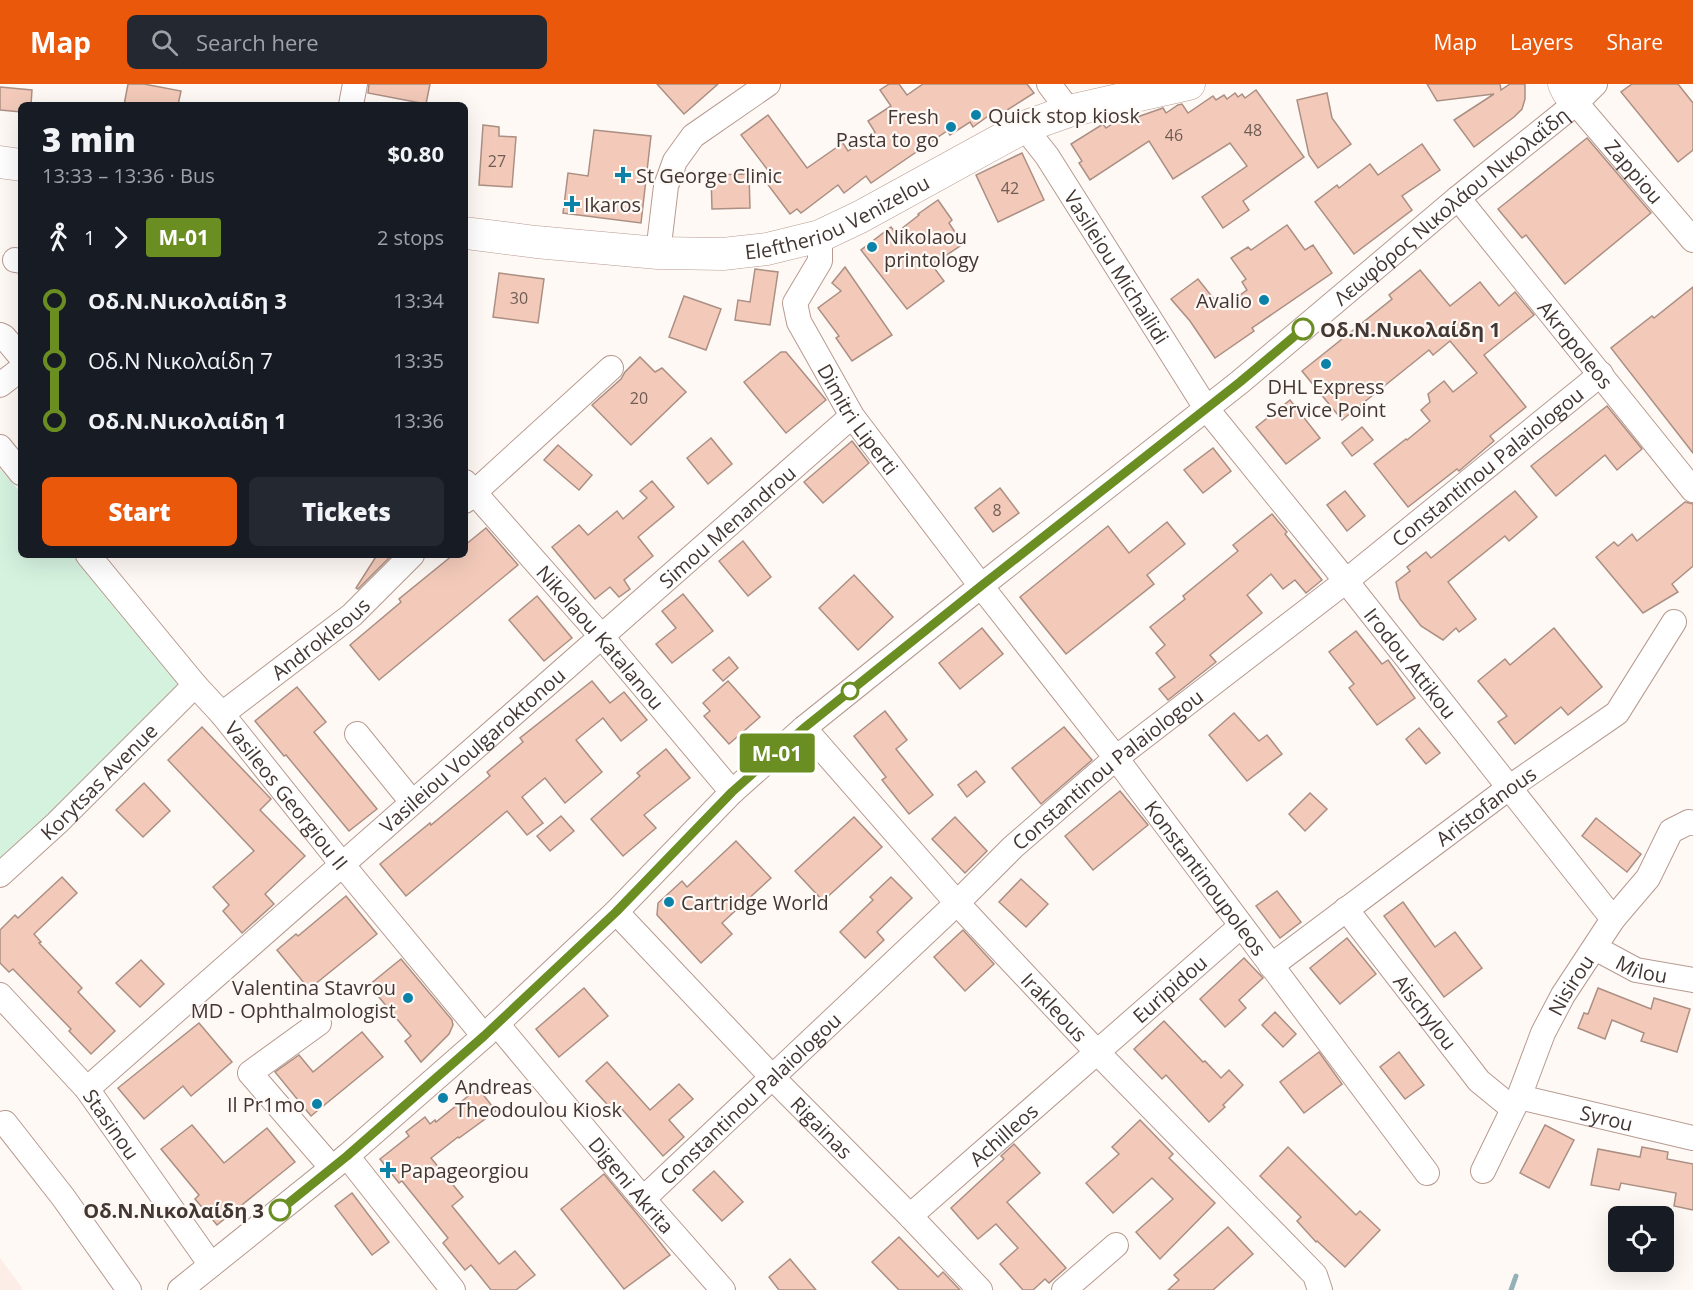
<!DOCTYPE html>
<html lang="en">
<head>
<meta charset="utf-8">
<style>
	body { margin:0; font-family:"Open Sans",sans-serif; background:#242831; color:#f1f3f6; height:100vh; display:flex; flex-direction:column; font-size:22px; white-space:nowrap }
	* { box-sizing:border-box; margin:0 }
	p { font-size:20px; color:#9ea1a6 }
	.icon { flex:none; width:33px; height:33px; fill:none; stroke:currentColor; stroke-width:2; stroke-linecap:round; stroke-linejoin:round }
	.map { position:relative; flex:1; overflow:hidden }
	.drawer { position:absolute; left:18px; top:18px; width:450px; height:456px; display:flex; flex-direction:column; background:#171b24; border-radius:9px; box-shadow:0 6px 24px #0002 }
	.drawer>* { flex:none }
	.badge { padding:0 12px; border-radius:4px; font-size:21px; line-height:39px }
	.tools { position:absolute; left:1608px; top:1122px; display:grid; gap:12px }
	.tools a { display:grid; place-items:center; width:66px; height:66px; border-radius:9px; background:#171b24; box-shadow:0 6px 24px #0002; font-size:30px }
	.map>.badge { position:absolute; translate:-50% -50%; box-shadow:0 0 0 3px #fff }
	.legs { display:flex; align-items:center; gap:9px; height:66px; padding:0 24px; font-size:20px }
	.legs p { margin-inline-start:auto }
	.headline { display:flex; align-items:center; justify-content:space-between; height:102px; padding:0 24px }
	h1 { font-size:33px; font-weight:800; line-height:45px }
	.cta { display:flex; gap:12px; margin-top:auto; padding:12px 24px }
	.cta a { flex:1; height:69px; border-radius:9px; background:#ea580c; color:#fff; font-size:24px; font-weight:800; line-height:69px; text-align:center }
	.cta a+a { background:#242831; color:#f1f3f6 }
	ul { padding:0 24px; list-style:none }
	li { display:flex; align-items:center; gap:21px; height:60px; font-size:22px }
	li i { display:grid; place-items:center; width:9px; height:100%; margin:0 8px; background:currentColor }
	li i::after { content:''; width:15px; height:15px; margin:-8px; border:4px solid; border-radius:50%; background:#171b24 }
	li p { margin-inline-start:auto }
	li:first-child i { background:linear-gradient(#0000 50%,currentColor 0) }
	li:last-child i { background:linear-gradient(currentColor 50%,#0000 0) }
	header { display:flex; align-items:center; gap:36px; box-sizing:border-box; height:84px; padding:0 30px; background:#ea580c; color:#fff }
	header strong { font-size:28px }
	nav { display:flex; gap:33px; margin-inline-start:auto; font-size:21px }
	.search { width:420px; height:54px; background:#242831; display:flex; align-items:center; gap:15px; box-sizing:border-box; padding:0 21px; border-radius:9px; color:#9ea1a6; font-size:22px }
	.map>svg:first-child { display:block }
	.built { fill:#fdede7 }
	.green { fill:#d5f2df }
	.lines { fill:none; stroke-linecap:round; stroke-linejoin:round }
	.stream { stroke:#93b1b7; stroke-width:5 }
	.building { fill:#f3caba; stroke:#ab8f83; stroke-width:1.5 }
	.minor-casing { stroke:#b79a8f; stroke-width:26 }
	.major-casing { stroke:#b79a8f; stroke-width:33 }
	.minor { stroke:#fff; stroke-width:24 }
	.major { stroke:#fff; stroke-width:32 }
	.line-1-casing { stroke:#fff; stroke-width:14 }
	.line-1 { stroke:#6b8e23; stroke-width:9 }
	.poi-dot { fill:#0d82a8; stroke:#fff9f6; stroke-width:2 }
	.stop-1-dot { fill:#fff; stroke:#6b8e23; stroke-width:3 }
	.labels { text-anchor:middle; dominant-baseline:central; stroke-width:4.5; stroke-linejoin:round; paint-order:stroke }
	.number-label { font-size:16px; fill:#6f5c55 }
	.poi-label { font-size:20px; fill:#433733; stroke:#fff9f6; text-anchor:start }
	.street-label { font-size:20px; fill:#433733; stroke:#fff9f6 }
	.stop-label { font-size:20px; font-weight:bold; fill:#433733; stroke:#fff9f6; text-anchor:start }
</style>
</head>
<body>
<header>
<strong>Map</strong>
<div class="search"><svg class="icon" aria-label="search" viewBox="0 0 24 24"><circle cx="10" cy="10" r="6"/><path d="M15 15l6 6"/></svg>Search here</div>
<nav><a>Map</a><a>Layers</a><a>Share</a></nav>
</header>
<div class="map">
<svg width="1693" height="1206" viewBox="0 0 1693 1206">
	<rect width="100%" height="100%" fill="#fff9f6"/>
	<!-- built -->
	<polygon class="built" points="0,1174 21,1202 22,1206 0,1206"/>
	<!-- green -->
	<polygon class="green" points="0,385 21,409 21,471 74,471 175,587 178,597 174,610 0,781"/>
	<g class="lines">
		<!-- stream -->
		<polyline class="stream" points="1511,1206 1516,1192"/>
	</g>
	<!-- building -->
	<g class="building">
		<polygon points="128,0 144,0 181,7 178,21 124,21"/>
		<polygon points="369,0 430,0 426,20 368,9"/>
		<polygon points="657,0 718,0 684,30"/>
		<polygon points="889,0 899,0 907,11 923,0 1027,0 1034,9 1001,30 998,25 973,43 970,38 950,51 947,47 871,99 866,92 844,109 838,101 801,129 797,125 790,130 760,90 770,89 741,51 768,31 807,84 843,59 848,67 875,48 868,37 891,22 880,6"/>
		<polygon points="1427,0 1500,0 1501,6 1510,0 1525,0 1525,15 1522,25 1514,33 1474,63 1454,36 1494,10 1437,17"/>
		<polygon points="1632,0 1678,0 1693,19 1693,66 1678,78 1621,8"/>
		<polygon points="0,3 32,6 31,21 21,21 21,28 0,26"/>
		<polygon points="1256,6 1304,73 1243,117 1249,126 1223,144 1202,113 1247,82 1230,59 1173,95 1149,57 1090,96 1079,79 1082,77 1071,60 1103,40 1106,44 1118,36 1120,39 1163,24 1166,29 1178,21 1182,20 1188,29 1213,12 1216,16 1224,11 1227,15 1235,9 1238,13 1242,10 1245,14"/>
		<polygon points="1327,9 1332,34 1351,60 1318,84 1309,71 1297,16"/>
		<polygon points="483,41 499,43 499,52 516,53 512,103 479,101"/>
		<polygon points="594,46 651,52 641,139 563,129 568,89 588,92"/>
		<polygon points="1587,54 1651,129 1565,200 1526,151 1522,154 1498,125"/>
		<polygon points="1422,60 1440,86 1402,112 1412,126 1354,170 1315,118 1337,101 1339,104 1370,80 1378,91"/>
		<polygon points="1022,69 1044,116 998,138 976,91"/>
		<polygon points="749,90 750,124 712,125 711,91"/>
		<polygon points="938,116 952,136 949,139 963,160 932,181 944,197 907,225 861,166 891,143 896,149 919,131 918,130"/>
		<polygon points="1287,141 1305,166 1313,161 1332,189 1252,244 1254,247 1215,274 1190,237 1171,215 1198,195 1221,224 1247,206 1242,198 1246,195 1231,174 1248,163 1251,166"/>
		<polygon points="845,183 892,251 852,277 836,254 839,252 818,224 841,207 832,199"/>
		<polygon points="755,185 778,188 770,241 735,236 738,216 750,218"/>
		<polygon points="1420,186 1450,222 1480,198 1499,222 1515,208 1534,231 1484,271 1526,323 1490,352 1494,357 1459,387 1457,385 1408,423 1374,380 1406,355 1407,356 1430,337 1421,326 1430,318 1428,310 1444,297 1453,308 1477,289 1450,257 1433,271 1429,266 1342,336 1302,287 1392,215 1389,211"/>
		<polygon points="499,189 544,195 538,239 493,233"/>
		<polygon points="1693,203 1693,369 1611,264 1652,232 1654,234"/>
		<polygon points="684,212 721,225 706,266 669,253"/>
		<polygon points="781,268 786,268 826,316 786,349 744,298"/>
		<polygon points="640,273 655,288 662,284 686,308 631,361 592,321 621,295 625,288"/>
		<polygon points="1290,316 1320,354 1286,380 1256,343"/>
		<polygon points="1607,322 1642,365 1617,386 1605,371 1556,412 1531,382"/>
		<polygon points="1362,343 1373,356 1352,372 1342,359"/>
		<polygon points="711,354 732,380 708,400 687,374"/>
		<polygon points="852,357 869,379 823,419 804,398"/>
		<polygon points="558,361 592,391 579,406 544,376"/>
		<polygon points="1213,364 1231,387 1203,409 1184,386"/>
		<polygon points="652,397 674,423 638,453 653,472 624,496 630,505 619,513 610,503 595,515 552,463 579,441 588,451 617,427 623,435 647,414 640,407"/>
		<polygon points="1000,404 1019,429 993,448 975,424"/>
		<polygon points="1345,407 1365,432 1347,447 1327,421"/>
		<polygon points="1515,407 1537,433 1509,457 1505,452 1448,498 1476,535 1459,548 1456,544 1443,556 1421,542 1400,515 1396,498 1410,487 1407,483 1426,468 1431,474"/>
		<polygon points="1685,418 1693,420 1693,482 1672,500 1678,508 1643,529 1596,473 1614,458 1618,462 1632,450 1637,457"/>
		<polygon points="1272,430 1287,448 1285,450 1322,496 1306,509 1295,496 1283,505 1271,490 1247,511 1262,529 1210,571 1216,578 1168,616 1159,605 1175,593 1156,569 1165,561 1150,543 1185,515 1183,512 1238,467 1233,461"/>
		<polygon points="1167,438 1185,460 1147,491 1154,500 1066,570 1020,513 1108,442 1129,469"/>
		<polygon points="486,444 518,481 379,596 350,561 401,518 399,515 453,471 465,471 465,461"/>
		<polygon points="743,457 771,493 748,512 719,477"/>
		<polygon points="377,471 392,471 358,505 356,504"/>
		<polygon points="854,491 893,533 858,566 819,524"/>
		<polygon points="683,510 713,547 672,579 656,560 676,544 662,527"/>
		<polygon points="537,512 572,554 544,577 509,536"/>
		<polygon points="982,544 1003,570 960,605 939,579"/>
		<polygon points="1554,544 1602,603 1568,631 1561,623 1515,660 1498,638 1507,632 1478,597 1505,575 1510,581"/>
		<polygon points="1356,547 1382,580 1388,576 1415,614 1377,641 1349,604 1354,600 1329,568"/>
		<polygon points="729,573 738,584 723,597 713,586"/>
		<polygon points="592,597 610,619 624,608 647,636 621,657 603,634 576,656 602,688 565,719 545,694 522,713 543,739 527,751 507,727 406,812 380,780 430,739 431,741 490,692 487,688 523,658 520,654"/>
		<polygon points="728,597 760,633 729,660 704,632 710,627 703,619"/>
		<polygon points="297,603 326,638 314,648 377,725 349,747 286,671 284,672 255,637"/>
		<polygon points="885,627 907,656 896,665 933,711 909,730 882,696 886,693 854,652"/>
		<polygon points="1234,629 1259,657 1267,651 1282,670 1247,697 1209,651"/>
		<polygon points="202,643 271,715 260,726 305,772 265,810 274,820 242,849 223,827 229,821 213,803 254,767 168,676"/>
		<polygon points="1064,643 1092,676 1041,720 1012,684"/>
		<polygon points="1419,644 1440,669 1426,680 1406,655"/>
		<polygon points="666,665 690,694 644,731 656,744 623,772 591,735 640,692 637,689"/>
		<polygon points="976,687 985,698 967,713 958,701"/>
		<polygon points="144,699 170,727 143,753 116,726"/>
		<polygon points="1120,707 1148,741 1093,786 1065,752"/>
		<polygon points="1310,709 1327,725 1305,747 1289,730"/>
		<polygon points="561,732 574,747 550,767 537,752"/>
		<polygon points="854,733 882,763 823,817 795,787"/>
		<polygon points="955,733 987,767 965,789 932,755"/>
		<polygon points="1596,734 1641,770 1627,788 1582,752"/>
		<polygon points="736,757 771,794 722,839 732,850 701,879 657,831 658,819 682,797 687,803"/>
		<polygon points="62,793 77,809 34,850 41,858 39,859 82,904 78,908 115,947 91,970 69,947 71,945 13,885 9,888 0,879 0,846 15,831 18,834"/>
		<polygon points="891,793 912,814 877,848 884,856 865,874 840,848 873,816 870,813"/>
		<polygon points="1021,795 1048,820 1026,843 999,818"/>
		<polygon points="1277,807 1301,838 1280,854 1256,822"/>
		<polygon points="346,812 377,850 309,905 277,866 296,850 298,852"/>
		<polygon points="1403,818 1435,863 1455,848 1482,884 1444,913 1384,832"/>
		<polygon points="963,846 994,880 965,907 934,873"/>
		<polygon points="1347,854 1376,890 1340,920 1310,884"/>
		<polygon points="1244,874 1263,894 1239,916 1246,924 1225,943 1200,915"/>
		<polygon points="401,875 452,936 453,941 449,950 421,978 405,957 411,952 369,901"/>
		<polygon points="141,876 164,900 140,923 116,899"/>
		<polygon points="584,904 608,932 559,973 536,945"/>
		<polygon points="1598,904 1651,925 1654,914 1690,925 1677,968 1641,957 1644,949 1612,936 1605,955 1578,944 1584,929 1588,930"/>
		<polygon points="1275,928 1296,950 1283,963 1262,941"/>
		<polygon points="1164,937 1203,978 1205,977 1221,994 1229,986 1243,1001 1223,1021 1225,1023 1209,1038 1166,991 1162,995 1134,965"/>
		<polygon points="199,939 232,978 191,1012 183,1002 144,1035 118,1004"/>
		<polygon points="362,948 383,973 311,1032 275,988 299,971 313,988"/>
		<polygon points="1319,968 1342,1000 1304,1029 1280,998"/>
		<polygon points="1399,968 1424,1001 1405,1015 1380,983"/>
		<polygon points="607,978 650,1026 679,1000 693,1015 669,1036 684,1053 663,1072 621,1024 615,1029 586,997"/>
		<polygon points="478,1004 496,1027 459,1054 458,1053 431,1074 463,1113 452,1122 499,1180 515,1167 535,1191 516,1206 491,1206 471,1181 465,1186 443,1159 448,1154 402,1097 399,1099 380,1075 409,1052 406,1048 425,1033 430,1040 435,1036 436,1038"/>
		<polygon points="1140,1036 1173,1070 1169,1074 1215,1119 1160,1175 1136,1148 1173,1115 1152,1094 1113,1129 1086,1099 1119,1070 1112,1063"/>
		<polygon points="192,1041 224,1079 267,1044 295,1078 217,1141 195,1115 199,1111 161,1065"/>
		<polygon points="1545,1041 1574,1056 1549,1104 1520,1089"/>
		<polygon points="1014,1060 1040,1089 1007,1118 1066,1184 1049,1199 1045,1195 1033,1206 1023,1206 1000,1180 1018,1164 996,1140 978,1155 951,1124 1004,1075 1001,1072"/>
		<polygon points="1288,1063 1356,1131 1360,1127 1380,1146 1345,1183 1317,1157 1316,1158 1297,1137 1301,1133 1260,1092"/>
		<polygon points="1642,1063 1668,1068 1667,1075 1693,1080 1693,1126 1674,1122 1676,1109 1621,1099 1619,1106 1591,1101 1598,1065 1640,1073"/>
		<polygon points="714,1087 743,1118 722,1137 693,1106"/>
		<polygon points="604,1090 647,1142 670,1171 624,1205 561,1125"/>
		<polygon points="352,1109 389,1158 372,1171 335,1122"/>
		<polygon points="1228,1143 1253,1170 1213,1206 1168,1206 1179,1196 1174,1191"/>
		<polygon points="899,1153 938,1193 943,1188 960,1206 899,1206 872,1178"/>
		<polygon points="790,1175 816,1206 779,1206 769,1193"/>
	</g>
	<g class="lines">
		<defs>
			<g id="minor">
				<polyline points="1049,0 1069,27"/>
				<path id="s1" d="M1576,19l117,137"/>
				<polyline points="351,21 355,0"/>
				<path id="s2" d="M1024,43l23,29 159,252 140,173 267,338"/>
				<path id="s3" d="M1458,114l235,292"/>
				<path id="s4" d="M820,152v25l-25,42 4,19 53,94 129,170 135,172 311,415"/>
				<polyline points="658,169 666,102 675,77 693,52 768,0"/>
				<polyline points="15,176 21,177"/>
				<polyline points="0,251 4,253 21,273"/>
				<polyline points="0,301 21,285"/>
				<polyline points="0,363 21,389"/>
				<path id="s5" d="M465,398l137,155 130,155"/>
				<polyline points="465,417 611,284"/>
				<path id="s6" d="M88,471l107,130 27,29 119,149 143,173"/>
				<path id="s7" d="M222,630l130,-99 60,-60"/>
				<path id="s8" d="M804,644l153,175 140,149 218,223 5,15"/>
				<polyline points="357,650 412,718"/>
				<path id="s9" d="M0,791l57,-52 138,-138"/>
				<path id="s10" d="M1346,825l133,172 33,27"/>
				<path id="s11" d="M616,828l157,166 137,138 70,74"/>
				<path id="s12" d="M1595,864l41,22 57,10"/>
				<path id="s13" d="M1271,882l239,-179 107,-74 57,-91"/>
				<path id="s14" d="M0,911l87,94 124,176"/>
				<polyline points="319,939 250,989 332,1084"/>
				<path id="s15" d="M497,940l146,175 80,91"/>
				<path id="s16" d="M87,1005c254,-226 511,-448 765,-673"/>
				<path id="s17" d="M1519,1013l174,41"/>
				<polyline points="5,1039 63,1113 129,1206"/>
				<polyline points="347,1072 453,1206"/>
				<path id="s18" d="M1483,1087l36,-74 24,-64 20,-38 50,-76 35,-41 23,-47 18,-9 4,1"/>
				<path id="s19" d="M643,1115l314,-296 56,-56 103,-89 230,-177 255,-207"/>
				<path id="s20" d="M910,1132l331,-290"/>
				<path id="s21" d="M180,1206l167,-134 137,-120 132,-124 116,-120 72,-64 177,-142 259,-204 218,-184 118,-95 19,-19"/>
				<polyline points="1064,1206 1116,1161"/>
			</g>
			<g id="major">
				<polyline points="1564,0 1568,8 1576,16"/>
				<polyline points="0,78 21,81"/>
				<path id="s22" d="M465,149l71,9 122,11 65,1 44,-5 53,-13 40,-19 164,-90 45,-16 120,-27"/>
			</g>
		</defs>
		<!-- minor casing -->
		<use href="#minor" class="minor-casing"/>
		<!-- major casing -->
		<use href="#major" class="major-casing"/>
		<!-- minor -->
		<use href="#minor" class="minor"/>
		<!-- major -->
		<use href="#major" class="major"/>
	</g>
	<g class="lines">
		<defs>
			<polyline id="line-1" points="280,1126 347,1072 484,952 616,828 732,708 804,644 981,502 1240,298 1303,245"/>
		</defs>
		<!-- line-1 casing -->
		<use href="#line-1" class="line-1-casing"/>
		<!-- line-1 -->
		<use href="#line-1" class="line-1"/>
	</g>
	<!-- markers -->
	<g class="poi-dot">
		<circle cx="976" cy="31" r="6"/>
		<circle cx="951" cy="43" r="6"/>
		<path d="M620 82h6v6h6v6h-6v6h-6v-6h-6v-6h6z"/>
		<path d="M569 111h6v6h6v6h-6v6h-6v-6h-6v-6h6z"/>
		<circle cx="872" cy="163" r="6"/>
		<circle cx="1264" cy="216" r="6"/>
		<circle cx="1326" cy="280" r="6"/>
		<circle cx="669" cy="818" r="6"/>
		<circle cx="408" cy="914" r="6"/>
		<circle cx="443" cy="1014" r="6"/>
		<circle cx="317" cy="1020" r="6"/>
		<path d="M385 1077h6v6h6v6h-6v6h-6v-6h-6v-6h6z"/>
	</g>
	<g class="stop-1-dot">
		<circle cx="1303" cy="245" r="10"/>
		<circle cx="850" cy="607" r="8"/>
		<circle cx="280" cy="1126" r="10"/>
	</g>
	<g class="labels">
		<!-- number labels -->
		<g class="number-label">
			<text x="1253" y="46">48</text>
			<text x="1174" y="51">46</text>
			<text x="497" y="77">27</text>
			<text x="1010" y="104">42</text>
			<text x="519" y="214">30</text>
			<text x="639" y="314">20</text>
			<text x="997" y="426">8</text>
		</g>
		<!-- poi labels -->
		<g class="poi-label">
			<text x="988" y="31">Quick stop kiosk</text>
			<text x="939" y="32" text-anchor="end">Fresh<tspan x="939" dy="23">Pasta to go</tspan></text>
			<text x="636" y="91">St George Clinic</text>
			<text x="584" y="120">Ikaros</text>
			<text x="884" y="152">Nikolaou<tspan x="884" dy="23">printology</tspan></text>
			<text x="1252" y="216" text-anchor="end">Avalio</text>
			<text x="1326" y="302" text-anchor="middle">DHL Express<tspan x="1326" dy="23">Service Point</tspan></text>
			<text x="681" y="818">Cartridge World</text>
			<text x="396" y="903" text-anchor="end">Valentina Stavrou<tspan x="396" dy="23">MD - Ophthalmologist</tspan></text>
			<text x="455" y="1002">Andreas<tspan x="455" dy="23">Theodoulou Kiosk</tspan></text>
			<text x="305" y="1020" text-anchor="end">Il Pr1mo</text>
			<text x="400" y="1086">Papageorgiou</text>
		</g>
		<!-- street labels -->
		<g class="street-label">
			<text stroke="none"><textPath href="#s1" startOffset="90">Zappiou</textPath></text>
			<text stroke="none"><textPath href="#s21" startOffset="1672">Λεωφόρος Νικολάου Νικολαΐδη</textPath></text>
			<text stroke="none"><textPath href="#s22" startOffset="380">Eleftheriou Venizelou</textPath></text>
			<text stroke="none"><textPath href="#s2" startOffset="168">Vasileiou Michailidi</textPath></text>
			<text stroke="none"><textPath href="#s3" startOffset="188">Akropoleos</textPath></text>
			<text stroke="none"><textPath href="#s4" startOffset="207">Dimitri Liperti</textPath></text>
			<text stroke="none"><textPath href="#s19" startOffset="1119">Constantinou Palaiologou</textPath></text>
			<text stroke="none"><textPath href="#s16" startOffset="852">Simou Menandrou</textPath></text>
			<text stroke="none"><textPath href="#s5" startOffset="206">Nikolaou Katalanou</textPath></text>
			<text stroke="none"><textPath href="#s7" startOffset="124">Androkleous</textPath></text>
			<text stroke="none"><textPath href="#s2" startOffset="662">Irodou Attikou</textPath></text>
			<text stroke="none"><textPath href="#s16" startOffset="513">Vasileiou Voulgaroktonou</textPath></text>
			<text stroke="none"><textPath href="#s19" startOffset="633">Constantinou Palaiologou</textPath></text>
			<text stroke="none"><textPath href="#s9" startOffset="136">Korytsas Avenue</textPath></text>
			<text stroke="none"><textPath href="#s6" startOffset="312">Vasileos Georgiou II</textPath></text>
			<text stroke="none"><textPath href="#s13" startOffset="268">Aristofanous</textPath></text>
			<text stroke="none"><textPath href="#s4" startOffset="783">Konstantinoupoleos</textPath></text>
			<text stroke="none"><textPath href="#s12" startOffset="52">Milou</textPath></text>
			<text stroke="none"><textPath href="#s18" startOffset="206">Nisirou</textPath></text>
			<text stroke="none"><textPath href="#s20" startOffset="345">Euripidou</textPath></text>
			<text stroke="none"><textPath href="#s8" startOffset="375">Irakleous</textPath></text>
			<text stroke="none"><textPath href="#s10" startOffset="130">Aischylou</textPath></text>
			<text stroke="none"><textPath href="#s19" startOffset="147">Constantinou Palaiologou</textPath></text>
			<text stroke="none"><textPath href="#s17" startOffset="90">Syrou</textPath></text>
			<text stroke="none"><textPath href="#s14" startOffset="171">Stasinou</textPath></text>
			<text stroke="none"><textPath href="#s11" startOffset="298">Rigainas</textPath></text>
			<text stroke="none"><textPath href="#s20" startOffset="124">Achilleos</textPath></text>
			<text stroke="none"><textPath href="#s15" startOffset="210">Digeni Akrita</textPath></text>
		</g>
		<!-- stop labels -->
		<g class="stop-label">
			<text x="1320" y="245">Οδ.Ν.Νικολαίδη 1</text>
			<text x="264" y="1126" text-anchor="end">Οδ.Ν.Νικολαίδη 3</text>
		</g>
	</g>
</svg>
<div class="tools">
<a><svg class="icon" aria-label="locate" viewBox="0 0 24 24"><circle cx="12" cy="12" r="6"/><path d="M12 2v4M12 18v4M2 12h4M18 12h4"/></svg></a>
</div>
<b class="badge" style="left:777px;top:669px;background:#6b8e23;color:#fff">M-01</b>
<section class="drawer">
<div class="headline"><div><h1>3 min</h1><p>13:33 – 13:36 · Bus</p></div><b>$0.80</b></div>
<div class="legs"><svg class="icon" aria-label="walk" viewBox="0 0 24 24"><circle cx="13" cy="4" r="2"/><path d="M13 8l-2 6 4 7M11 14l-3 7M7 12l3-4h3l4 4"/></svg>1<svg class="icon" aria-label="forward" viewBox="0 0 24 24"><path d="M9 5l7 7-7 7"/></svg><b class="badge" style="background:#6b8e23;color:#fff">M-01</b><p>2 stops</p></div>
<ul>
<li><i style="color:#6b8e23"></i><b>Οδ.Ν.Νικολαίδη 3</b><p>13:34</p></li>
<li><i style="color:#6b8e23"></i><span>Οδ.Ν Νικολαίδη 7</span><p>13:35</p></li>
<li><i style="color:#6b8e23"></i><b>Οδ.Ν.Νικολαίδη 1</b><p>13:36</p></li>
</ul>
<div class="cta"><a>Start</a><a>Tickets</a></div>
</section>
</div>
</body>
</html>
